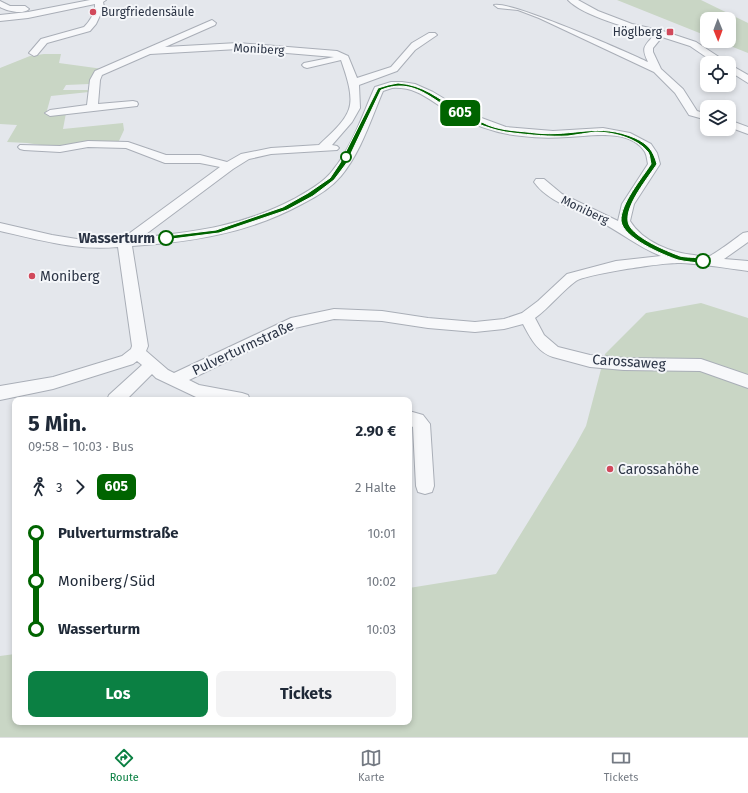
<!DOCTYPE html>
<html lang="de">
<head>
<meta charset="utf-8">
<style>
	body { margin:0; font-family:"Fira Sans",sans-serif; background:#f2f2f3; color:#1f2937; height:100vh; display:flex; flex-direction:column; font-size:15px; white-space:nowrap }
	* { box-sizing:border-box; margin:0 }
	p { font-size:13px; color:#747a83 }
	.icon { flex:none; width:22px; height:22px; fill:none; stroke:currentColor; stroke-width:2; stroke-linecap:round; stroke-linejoin:round }
	.map { position:relative; flex:1; overflow:hidden }
	.drawer { position:absolute; left:12px; top:397px; width:400px; height:328px; display:flex; flex-direction:column; background:#fff; border-radius:8px; box-shadow:0 2px 6px #0003 }
	.drawer>* { flex:none }
	.badge { padding:0 8px; border-radius:6px; font-size:14px; line-height:26px }
	.needle { width:26px; rotate:179deg }
	.fabs { position:absolute; left:700px; top:12px; display:grid; gap:8px }
	.fabs a { display:grid; place-items:center; width:36px; height:36px; border-radius:8px; background:#fff; box-shadow:0 2px 6px #0003; font-size:20px }
	.map>.badge { position:absolute; translate:-50% -50%; box-shadow:0 0 0 2px #fff }
	.legs { display:flex; align-items:center; gap:6px; height:44px; padding:0 16px; font-size:13px }
	.legs p { margin-inline-start:auto }
	.head { display:flex; align-items:center; justify-content:space-between; height:68px; padding:0 16px }
	h1 { font-size:22px; font-weight:700; line-height:30px }
	.button { display:flex; gap:8px; margin-top:auto; padding:8px 16px }
	.button a { flex:1; height:46px; border-radius:8px; background:#0b8043; color:#fff; font-size:16px; font-weight:700; line-height:46px; text-align:center }
	.button a+a { background:#f2f2f3; color:#1f2937 }
	ul { padding:0 16px; list-style:none }
	li { display:flex; align-items:center; gap:14px; height:48px; font-size:15px }
	li i { display:grid; place-items:center; width:6px; height:100%; margin:0 5px; background:currentColor }
	li i::after { content:''; width:10px; height:10px; margin:-5px; border:3px solid; border-radius:50%; background:#fff }
	li p { margin-inline-start:auto }
	li:first-child i { background:linear-gradient(#0000 50%,currentColor 0) }
	li:last-child i { background:linear-gradient(currentColor 50%,#0000 0) }
	.dock { display:flex; justify-content:space-around; align-items:center; height:56px; border-top:1px solid #e0e1e3; background:#fff; font-size:11px; color:#747a83 }
	.dock a { display:grid; justify-items:center; gap:2px }
	.dock .active { color:#0b8043 }
	.map>svg:first-child { display:block }
	.green { fill:#c9d6c5 }
	.lines { fill:none; stroke-linecap:round; stroke-linejoin:round }
	.street-casing { stroke:#a9aeb7; stroke-width:2 }
	.street { fill:#f7f8fa; fill-rule:evenodd }
	.line-1 { fill:#006400; stroke:#fff }
	.poi-dot { fill:#d1495b; stroke:#f4f6f9; stroke-width:1.5 }
	.stop-1-dot { fill:#fff; stroke:#006400; stroke-width:2 }
	.labels { text-anchor:middle; dominant-baseline:central; stroke-width:4; stroke-linejoin:round; paint-order:stroke }
	.far-poi-label { font-size:12px; fill:#2b3445; stroke:#f4f6f9; text-anchor:start }
	.far-street-label { font-size:12px; fill:#2b3445; stroke:#f4f6f9 }
	.stop-label { font-size:14px; font-weight:bold; fill:#2b3445; stroke:#f4f6f9; text-anchor:end }
	.poi-label { font-size:14px; fill:#2b3445; stroke:#f4f6f9; text-anchor:start }
	.street-label { font-size:14px; fill:#2b3445; stroke:#f4f6f9 }
</style>
</head>
<body>
<div class="map">
<svg width="748" height="737" viewBox="0 0 748 737">
	<rect width="100%" height="100%" fill="#e4e7ec"/>
	<!-- green -->
	<g class="green">
		<polygon points="617,0 701,0 748,23 748,53 718,41 729,41 729,19 707,19 707,36"/>
		<polygon points="44,54 61,54 59,63 103,69 93,74 89,84 66,85 63,90 87,90 89,91 89,92 51,96 46,114 66,113 63,129 123,123 124,130 118,143 48,146 27,143 7,142 17,125 0,124 0,68 30,56"/>
		<polygon points="701,303 748,318 748,737 0,737 0,656 15,654 15,722 409,722 409,588 496,574 575,446 586,426 605,354 646,313"/>
	</g>
	<g class="lines">
		<defs>
			<g id="street">
				<path d="M90,0h16l-3,2 1,5 -8,17 -6,7 -43,12 -10,12 -3,1 -5,-3 12,-14 43,-12c5,-5 12,-15 11,-23l-67,14 -28,3v-6l28,-3z"/>
				<path d="M568,0h10l20,11 34,13 31,7 33,11 29,19 2,2h-12l-25,-17 -28,-9 -9,11v4l8,17 22,20 14,22 10,3v6l-18,-5 -14,-22 -21,-21 -115,-54 -21,-8 -20,-2 -4,-3c15,-5 133,47 154,57 -7,-15 -4,-15 6,-27 -22,-6 -71,-19 -86,-35z"/>
				<path d="M0,1l10,5h15l4,3c-6,6 -22,2 -29,-2z"/>
				<path d="M212,20l4,3 -1,2 -50,22 73,-4 99,8 11,5 9,22 34,-11 21,-24 17,-10h6l2,2 -22,15 -18,21 -38,14 1,23 -8,14 -20,23 5,1 2,2 -2,2 -66,4 -22,5 -16,10 -91,68c55,-5 103,-12 152,-38 14,-8 29,-16 39,-29 19,-23 29,-54 41,-81l1,-2 16,-5h11l13,2 18,8 35,21 38,14 47,4 50,-3 27,5 21,11 6,9 3,11 -26,40 -4,17c13,21 42,32 64,34 4,1 9,2 13,2 6,-1 29,-19 36,-24l5,-1v10l-24,17 24,2v10c-22,-3 -45,-7 -67,-8 -15,-1 -95,11 -105,18 -15,11 -26,26 -41,37l9,17 14,12 32,8 34,3 77,1 47,16v13l-48,-17 -76,-1 -34,-3 -37,-10c-16,-5 -23,-20 -30,-33l-19,5 -29,3 -47,-4 -46,-7 -48,-2 -39,9 -106,52 10,5 43,8 6,2 2,5h-41l-13,-3 -40,-19 -4,-4 -26,26h-19l2,-5 33,-30 -5,-4 -4,3 -80,25 -53,11v-14l53,-9 69,-21 9,-7 1,-3 -14,-99c-43,4 -77,-7 -118,-16v-8l52,12 31,5 40,-2 97,-71 -20,-4h-35l-39,-15 -38,-1 -28,5 -36,-2 -4,-1 -2,-2 2,-2 40,1 28,-5 40,1 38,13h34l27,7 14,-8 30,-6 48,-3c10,-10 26,-23 30,-36 5,-14 -4,-37 -8,-49l-34,8 -3,-1 -2,-2 2,-2 30,-6 -96,-8 -88,5 -48,21 -2,5 -2,24 35,-3 4,1 1,2 -1,2 -87,10 -5,-3 5,-3 37,-5 3,-25 5,-9zM392,88c27,-2 41,16 63,27 21,11 43,19 67,21 15,2 30,2 46,1 22,-1 62,-9 77,15 2,4 2,8 3,12l-26,40 -4,17 -56,-27 -18,-15h-8l-2,3c14,20 42,27 63,38 22,11 41,27 64,36l-45,5 -49,13 -29,27 -16,12 -18,6 -29,3 -47,-4 -46,-7 -48,-2 -43,9 -117,55 -6,-3 -22,-19 2,-5 -16,-100c60,-4 117,-13 170,-42 14,-7 29,-16 39,-28 20,-24 30,-57 42,-85z"/>
				<polygon points="729,64 748,75 748,83 729,71"/>
				<polygon points="729,120 748,127 748,134 729,127"/>
				<polygon points="409,411 423,415 430,424 434,486 432,492 425,494 418,492 416,486 413,427 409,425"/>
			</g>
		</defs>
		<!-- street casing -->
		<use href="#street" class="street-casing"/>
		<!-- street -->
		<use href="#street" class="street"/>
	</g>
	<!-- line-1 -->
	<path class="line-1" d="M398,83c26,2 39,15 60,27 10,6 20,10 30,15 15,6 33,6 48,8 38,4 62,-11 99,5 13,6 18,12 22,26 -9,14 -31,40 -29,57 1,15 39,30 52,35 7,2 20,0 26,5l-3,3c-8,-2 -17,-2 -25,-4 -15,-5 -55,-22 -57,-39 -1,-17 21,-43 30,-57 -1,-4 -1,-9 -3,-12 -11,-14 -35,-20 -53,-20 -9,1 -18,3 -27,4 -18,1 -37,-1 -55,-3 -20,-2 -39,-10 -57,-20 -25,-14 -43,-36 -75,-23l-35,74 -12,16 -21,16 -26,14 -68,23 -55,7v-3l2,-1 50,-6 67,-23 25,-14 22,-15 10,-15 38,-75 10,-3z"/>
	<!-- markers -->
	<g class="poi-dot">
		<circle cx="93" cy="12" r="4"/>
		<rect x="666" y="28" width="8" height="8" rx="2"/>
		<circle cx="32" cy="276" r="4"/>
		<circle cx="610" cy="469" r="4"/>
	</g>
	<g class="stop-1-dot">
		<circle cx="346" cy="157" r="5"/>
		<circle cx="166" cy="238" r="7"/>
		<circle cx="703" cy="261" r="7"/>
	</g>
	<g class="labels">
		<!-- far-poi labels -->
		<g class="far-poi-label">
			<text x="101" y="12">Burgfriedensäule</text>
			<text x="662" y="32" text-anchor="end">Höglberg</text>
		</g>
		<!-- far-street labels -->
		<g class="far-street-label">
			<text transform="translate(259 49) rotate(3)">Moniberg</text>
			<text transform="translate(585 210) rotate(25)">Moniberg</text>
		</g>
		<!-- stop labels -->
		<g class="stop-label">
			<text x="155" y="238">Wasserturm</text>
		</g>
		<!-- poi labels -->
		<g class="poi-label">
			<text x="40" y="276">Moniberg</text>
			<text x="618" y="469">Carossahöhe</text>
		</g>
		<!-- street labels -->
		<g class="street-label">
			<text transform="translate(243 348) rotate(-25)">Pulverturmstraße</text>
			<text transform="translate(629 362) rotate(4)">Carossaweg</text>
		</g>
	</g>
</svg>
<div class="fabs">
<a><svg class="needle" viewBox="-14 -14 28 28"><path d="M0-13l5 13h-10z" fill="#e53935"/><path d="M0 13l5-13h-10z" fill="#747a83"/></svg></a>
<a><svg class="icon" aria-label="locate" viewBox="0 0 24 24"><circle cx="12" cy="12" r="6"/><path d="M12 2v4M12 18v4M2 12h4M18 12h4"/></svg></a>
<a><svg class="icon" aria-label="layers" viewBox="0 0 24 24"><path d="M12 4l9 5-9 5-9-5zM3 14l9 5 9-5"/></svg></a>
</div>
<b class="badge" style="left:460px;top:113px;background:#006400;color:#fff">605</b>
<section class="drawer">
<div class="head"><div><h1>5 Min.</h1><p>09:58 – 10:03 · Bus</p></div><b>2.90 €</b></div>
<div class="legs"><svg class="icon" aria-label="walk" viewBox="0 0 24 24"><circle cx="13" cy="4" r="2"/><path d="M13 8l-2 6 4 7M11 14l-3 7M7 12l3-4h3l4 4"/></svg>3<svg class="icon" aria-label="forward" viewBox="0 0 24 24"><path d="M9 5l7 7-7 7"/></svg><b class="badge" style="background:#006400;color:#fff">605</b><p>2 Halte</p></div>
<ul>
<li><i style="color:#006400"></i><b>Pulverturmstraße</b><p>10:01</p></li>
<li><i style="color:#006400"></i><span>Moniberg/Süd</span><p>10:02</p></li>
<li><i style="color:#006400"></i><b>Wasserturm</b><p>10:03</p></li>
</ul>
<div class="button"><a>Los</a><a>Tickets</a></div>
</section>
</div>
<nav class="dock">
<a class="active"><svg class="icon" aria-label="directions" viewBox="0 0 24 24"><path d="M12 3l9 9-9 9-9-9zM9 14v-3h6M13 9l2 2-2 2"/></svg>Route</a>
<a><svg class="icon" aria-label="map" viewBox="0 0 24 24"><path d="M3 6l6-2 6 2 6-2v14l-6 2-6-2-6 2zM9 4v14M15 6v14"/></svg>Karte</a>
<a><svg class="icon" aria-label="tickets" viewBox="0 0 24 24"><path d="M3 7h18v10H3zM15 7v10"/></svg>Tickets</a>
</nav>
</body>
</html>
